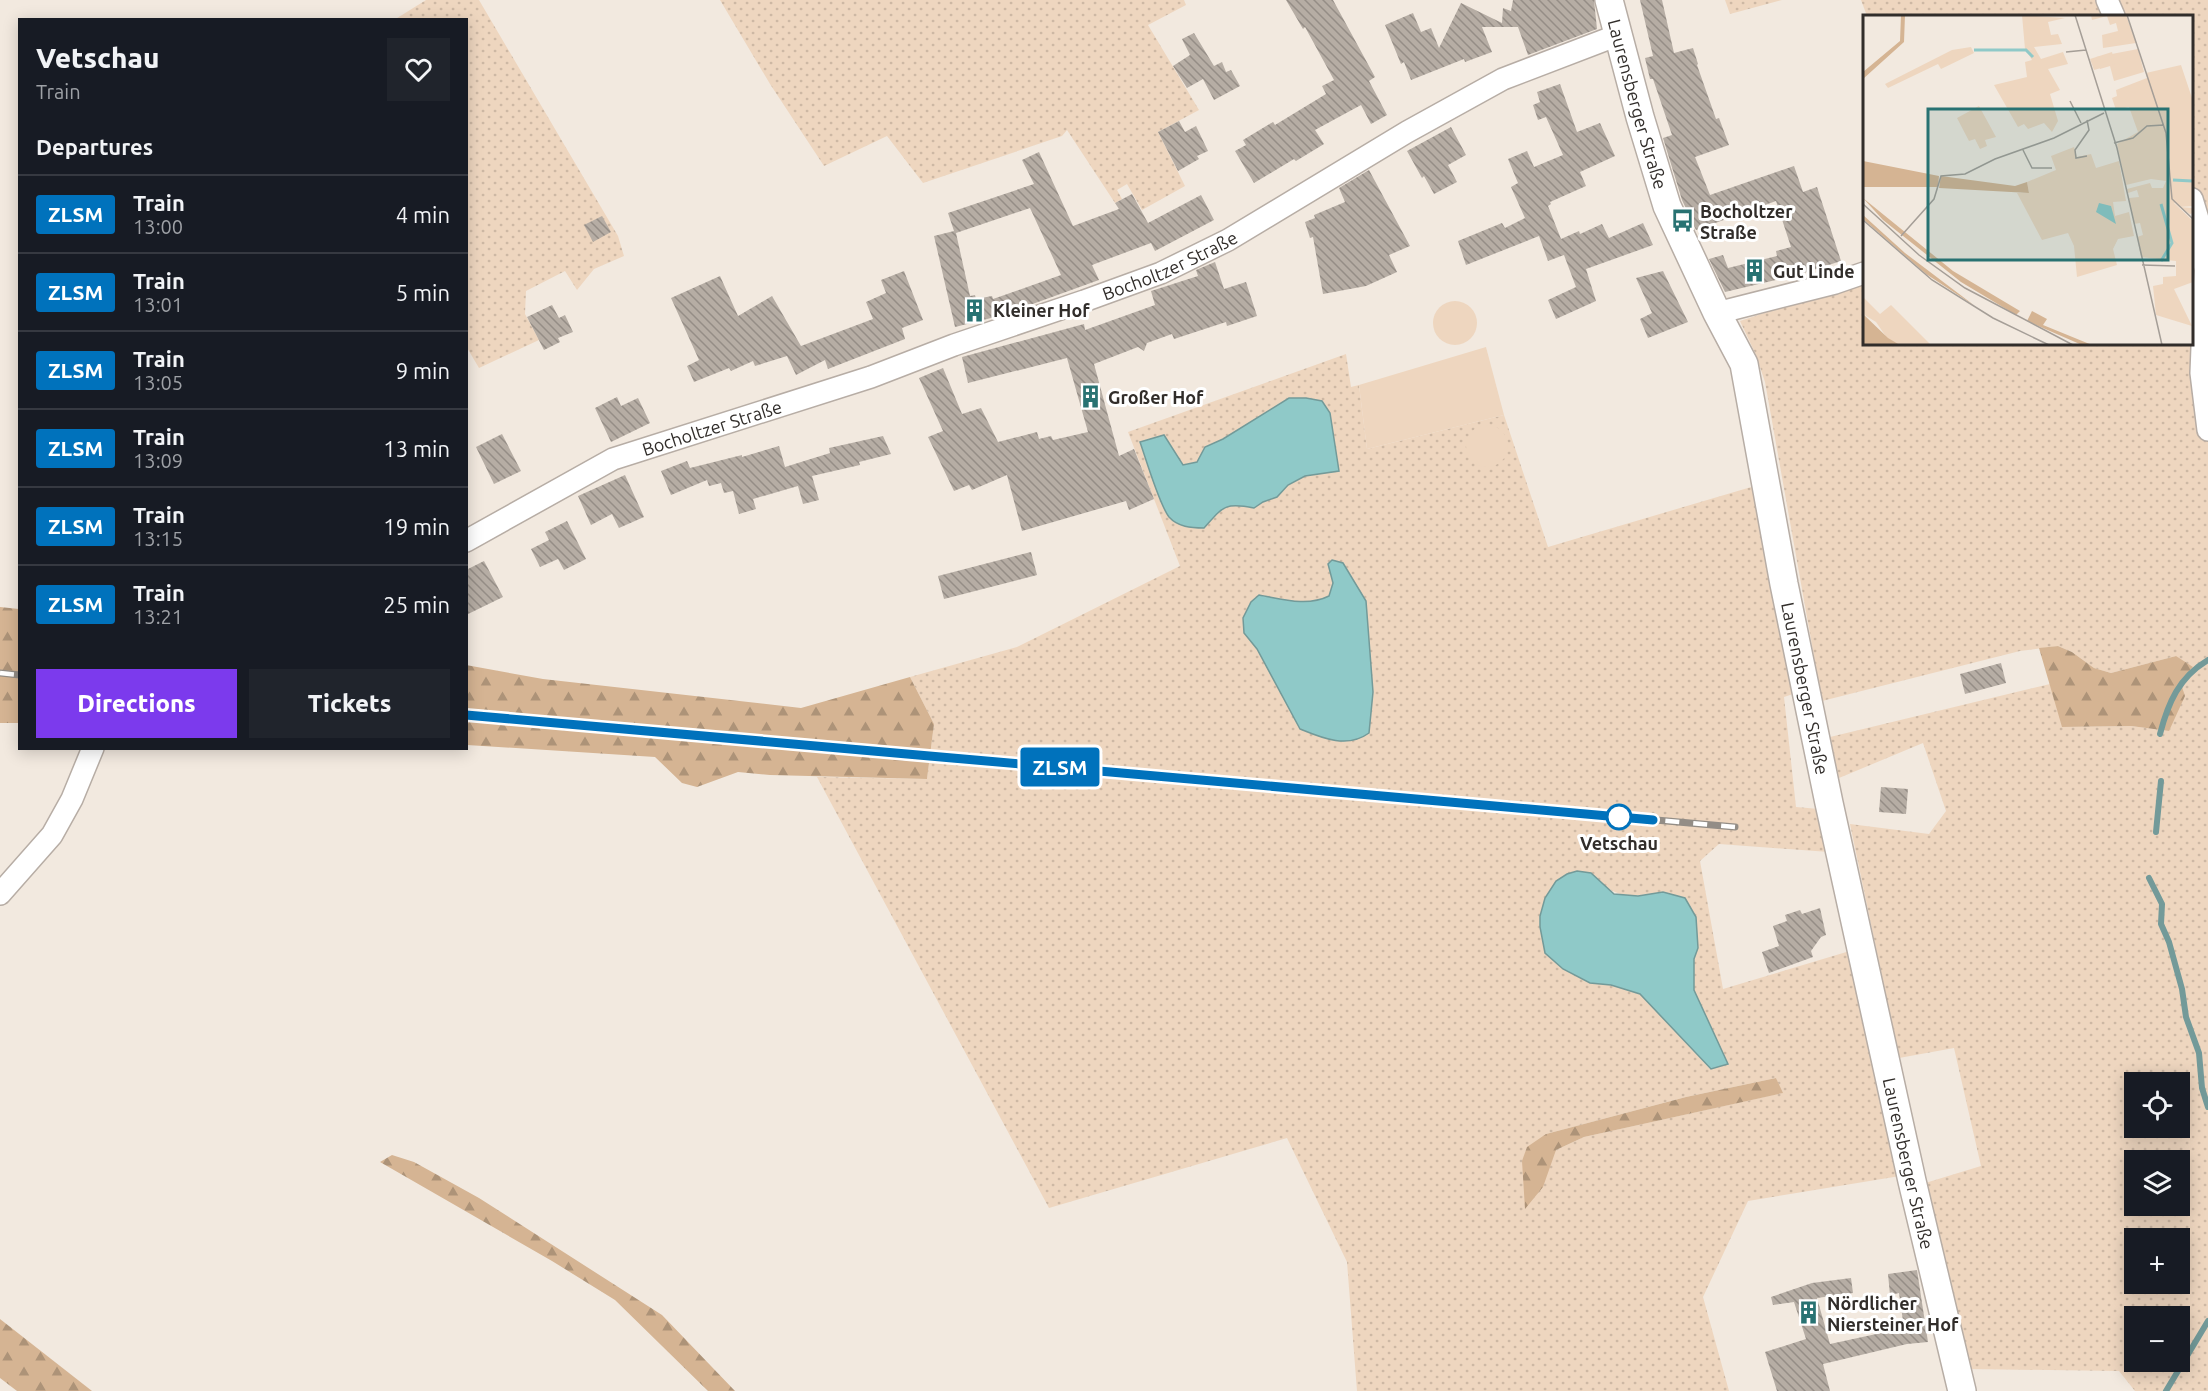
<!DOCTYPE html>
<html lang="en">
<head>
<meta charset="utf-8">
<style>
	body { margin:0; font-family:Ubuntu,sans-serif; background:#20242c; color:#f1f3f6; height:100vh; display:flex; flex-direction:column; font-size:22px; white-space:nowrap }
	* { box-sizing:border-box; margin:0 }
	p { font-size:20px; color:#9ea1a6 }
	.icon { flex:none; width:33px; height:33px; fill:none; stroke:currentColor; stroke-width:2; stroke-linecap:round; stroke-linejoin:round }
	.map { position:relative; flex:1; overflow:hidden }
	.side { position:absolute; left:18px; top:18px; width:450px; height:732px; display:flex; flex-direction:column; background:#171b24; border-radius:0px; box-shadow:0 3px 15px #0003 }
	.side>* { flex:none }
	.badge { padding:0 12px; border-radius:4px; font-size:21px; line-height:39px }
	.controls { position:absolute; left:2124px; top:1072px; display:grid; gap:12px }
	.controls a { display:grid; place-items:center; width:66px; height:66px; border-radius:0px; background:#171b24; box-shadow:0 3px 15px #0003; font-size:30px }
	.map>.badge { position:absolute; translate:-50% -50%; box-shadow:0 0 0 3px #fff }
	h2 { padding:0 18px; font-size:22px; line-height:54px }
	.round { display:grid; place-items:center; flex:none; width:63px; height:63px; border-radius:0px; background:#20242c }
	.head { display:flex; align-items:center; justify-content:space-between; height:102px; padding:0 18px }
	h1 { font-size:28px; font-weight:800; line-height:45px }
	.primary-button { display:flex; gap:12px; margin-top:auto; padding:12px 18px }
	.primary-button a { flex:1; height:69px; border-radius:0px; background:#7c3aed; color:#fff; font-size:24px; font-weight:800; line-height:69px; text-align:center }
	.primary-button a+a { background:#20242c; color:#f1f3f6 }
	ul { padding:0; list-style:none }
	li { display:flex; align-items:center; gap:18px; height:78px; padding:0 18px; border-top:2px solid #363941 }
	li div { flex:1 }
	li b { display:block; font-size:22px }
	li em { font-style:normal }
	li .badge { min-width:66px; font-weight:700; text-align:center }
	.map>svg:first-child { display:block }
	.grass { fill:url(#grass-dots); fill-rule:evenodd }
	.forest { fill:url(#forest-firs) }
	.green { fill:#eed6bf }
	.water { fill:#8fc9c8; stroke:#739a99; stroke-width:1.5 }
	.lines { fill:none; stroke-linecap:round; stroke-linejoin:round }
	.stream { stroke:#739a99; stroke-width:6 }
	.building { fill:url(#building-back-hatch); fill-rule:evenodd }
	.minor-casing { stroke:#b7ada5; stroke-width:24 }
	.tertiary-casing { stroke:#b7ada5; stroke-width:30 }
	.minor { stroke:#fff; stroke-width:21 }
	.tertiary { stroke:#fff; stroke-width:27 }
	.rail-casing { stroke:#938d86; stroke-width:7 }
	.rail { stroke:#fff; stroke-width:4.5; stroke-dasharray:14; stroke-linecap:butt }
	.line-casing { stroke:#fff; stroke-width:14 }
	.line { stroke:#0072bc; stroke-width:9 }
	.stop-dot { fill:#fff; stroke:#0072bc; stroke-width:3 }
	.labels { text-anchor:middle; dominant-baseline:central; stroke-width:6; stroke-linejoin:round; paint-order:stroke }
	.street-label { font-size:18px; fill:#312d2a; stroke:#fff }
	.poi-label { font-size:18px; font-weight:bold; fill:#312d2a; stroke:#fff; text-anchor:start }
	.stop-label { font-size:18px; font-weight:bold; fill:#312d2a; stroke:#fff }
	.inset-river { fill:none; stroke:#8fc9c8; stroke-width:3 }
	.inset-road { fill:none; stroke:#a59e97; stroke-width:1.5 }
	.view { fill:#287272; fill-opacity:0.15; stroke:#287272; stroke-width:3 }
	.inset-edge { fill:none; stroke:#312d2a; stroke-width:3 }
</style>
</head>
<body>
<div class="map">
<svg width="2208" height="1391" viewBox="0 0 2208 1391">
	<defs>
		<pattern id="grass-dots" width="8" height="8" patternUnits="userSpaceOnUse" patternTransform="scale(1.5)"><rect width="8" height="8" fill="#eed6bf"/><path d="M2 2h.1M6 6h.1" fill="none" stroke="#cdb8a4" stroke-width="1.8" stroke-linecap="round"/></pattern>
		<pattern id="forest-firs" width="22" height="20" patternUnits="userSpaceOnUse" patternTransform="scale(1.5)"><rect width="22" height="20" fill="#d5b493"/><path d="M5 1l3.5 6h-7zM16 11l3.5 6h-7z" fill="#ad9378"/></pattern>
		<pattern id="building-back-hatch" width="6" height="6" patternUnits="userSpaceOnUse" patternTransform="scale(1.5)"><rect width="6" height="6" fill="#b6ada4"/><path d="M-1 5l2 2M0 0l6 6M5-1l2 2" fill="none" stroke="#958d86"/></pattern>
	</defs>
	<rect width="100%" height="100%" fill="#f2e9df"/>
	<!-- grass -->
	<g class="grass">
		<polygon points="426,0 479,0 618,236 624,256 594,269 577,290 565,271 526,291 525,314 539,340 479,368 466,346 466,20 394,20"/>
		<polygon points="720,0 1184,0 1186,5 1148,25 1199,110 1158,132 1185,186 1142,210 1127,184 1117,190 1122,199 1115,203 1067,130 1062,136 923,183 887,136 824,166 770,84"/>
		<polygon points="1725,0 1782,0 1730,14"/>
		<path d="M1861,0h347v1391h-73l-16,-20 -152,-2 -45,-185 59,-18 -27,-118 -55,10 -49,-234 79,10 17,-23 -23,-68 -84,35 -9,-41 220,-53 13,43 68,-1 38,5 11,-49 -4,-26 -65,17 -17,-5 -22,-16 -14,-6 -38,5 -198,50 -57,-319 -9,-27 -16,-34 124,-41v64h328v-328h-325zM2134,1083h46v45h-46zM2134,1161h46v45h-46zM2134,1239h46v45h-46zM2134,1317h46v45h-46z"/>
		<path d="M1346,354l5,33 8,-2 8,64 137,-34 44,132 210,-62 35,209 -9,3 12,110 23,2 10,43 -110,-8 -19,17 23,128 130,-39 47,226 -152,25 -45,96 26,94h-372l-10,-129 -60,-124 -238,70 -232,-431 110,2 7,-55 -24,-47 107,-30 163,-81 -52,-134zM1590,873c27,27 37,24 73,19l35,56 -4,11v31l34,74 -18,5 -70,-75 -29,-9 -21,-2zM1776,1078l6,15 -198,44 -28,13 -10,-16 140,-37z"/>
	</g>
	<!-- forest -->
	<g class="forest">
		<polygon points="0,607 19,609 19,723 0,723"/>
		<polygon points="2058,646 2072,652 2094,668 2111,673 2176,656 2193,667 2180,681 2185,696 2169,731 2131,726 2062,727 2039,648"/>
		<polygon points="466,665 543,679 801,708 910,677 934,724 927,779 770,775 738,772 697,787 682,783 655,757 467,745"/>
		<polygon points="1776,1078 1783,1093 1584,1137 1556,1150 1543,1187 1525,1209 1522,1161 1527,1147 1546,1134 1686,1097"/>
		<polygon points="392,1155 414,1162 479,1198 662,1315 735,1391 708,1391 615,1300 552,1261 380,1162"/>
		<polygon points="0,1319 92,1391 17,1391 0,1378"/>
	</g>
	<!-- green -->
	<g class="green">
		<circle cx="1455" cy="323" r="22"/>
		<polygon points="1486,347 1504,415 1367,449 1359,385"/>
		<circle cx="1487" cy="446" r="21"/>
	</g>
	<!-- water -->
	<g class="water">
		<path d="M1289,398h17l16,3 8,12 9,58 -34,5 -17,9 -11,12 -14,5 -9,6c-30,-6 -31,-1 -50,20 -13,0 -26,-1 -35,-11 -10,-13 -23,-58 -29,-75l24,-7 19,30 14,-3 8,-15 18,-8z"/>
		<path d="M1332,560l11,3 23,38 7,91 -4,41c-22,16 -47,5 -69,-4l-43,-80 -13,-16 -1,-15 8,-16 8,-7c23,4 48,12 70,1l4,-13 -5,-19z"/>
		<polygon points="1577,871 1591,873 1614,894 1638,896 1663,892 1685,898 1696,917 1698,948 1694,959 1694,990 1728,1064 1711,1069 1640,994 1611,985 1590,983 1563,969 1545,953 1540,927 1540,916 1545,898 1556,881 1567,874"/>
	</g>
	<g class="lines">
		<!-- stream -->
		<g class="stream">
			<path d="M2160,734c8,-31 19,-57 48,-74"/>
			<polyline points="2156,832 2161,781"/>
			<polyline points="2149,878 2162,904 2161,924 2169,942 2182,989 2186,1017 2199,1053 2202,1088 2208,1107"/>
			<polyline points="2166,1391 2208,1321"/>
		</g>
	</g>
	<!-- building -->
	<g class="building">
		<polygon points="1286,0 1333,0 1375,77 1369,81 1387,115 1371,124 1361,105 1315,130 1324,144 1296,161 1294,159 1254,183 1235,151 1246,145 1243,140 1273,122 1275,125 1326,94 1322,86 1334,80 1305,27 1303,29"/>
		<polygon points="1513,0 1594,0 1597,29 1528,55 1518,27 1482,27 1492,52 1465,62 1464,59 1411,80 1404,62 1401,64 1385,25 1413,13 1421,32 1431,28 1439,48 1461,3 1502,23 1503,8 1511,11"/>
		<polygon points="1640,0 1662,0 1674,53 1693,48 1698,64 1697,65 1716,119 1719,118 1729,145 1695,157 1710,195 1794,166 1803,192 1817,187 1841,261 1801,274 1725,292 1709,259 1723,255 1728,268 1777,256 1776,251 1791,247 1776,201 1696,230 1682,200 1663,138 1672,135 1653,79 1650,79 1645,58 1653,56"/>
		<polygon points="1194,33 1214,66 1222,62 1226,72 1231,70 1240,86 1214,100 1203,79 1187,88 1173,66 1190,55 1182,39"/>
		<polygon points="1560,84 1577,132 1600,123 1615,156 1580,172 1586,186 1550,202 1551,204 1548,206 1561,239 1579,231 1580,234 1602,224 1609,238 1643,223 1653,245 1586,269 1596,301 1556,319 1548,300 1576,287 1564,255 1548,261 1539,236 1466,265 1458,241 1502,223 1505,228 1525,218 1511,187 1518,183 1508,159 1527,151 1534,167 1563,155 1546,117 1538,120 1533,105 1540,102 1537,92"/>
		<polygon points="1179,121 1185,132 1196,126 1208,151 1197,156 1199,159 1178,171 1158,132"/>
		<polygon points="1451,127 1466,155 1448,165 1457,182 1434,194 1424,176 1422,178 1407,151"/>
		<path d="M1039,152l34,74 46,-17 -4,-6 17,-9 16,29 53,-28 13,25 -59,31 -4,-8 -59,22 7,15 -100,36 -44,11 -21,-91 20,-5 -6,-18 86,-29 -12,-24zM1030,208l31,67 -68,24 -1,-3 -16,3 -1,-4 -5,1 -14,-63z"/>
		<polygon points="1369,170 1410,246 1389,255 1397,272 1366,286 1323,294 1313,237 1310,238 1305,222 1315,218 1314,215 1345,202 1339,188"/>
		<polygon points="602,216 611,232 593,242 584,225"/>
		<polygon points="1215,262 1224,289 1246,282 1257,316 1227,326 1226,322 1174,339 1172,334 1147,343 1144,351 1138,347 1094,364 1119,456 1134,449 1154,499 1129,510 1126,501 1022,531 1007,475 972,490 969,485 954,491 928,437 943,431 919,378 943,368 962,414 981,408 998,442 1037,432 1039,439 1051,436 1053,440 1088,432 1067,358 968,383 962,357 1084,324 1085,330 1155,305 1151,291 1198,276 1196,270"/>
		<polygon points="904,271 923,320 902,328 905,339 828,369 825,360 796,375 787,356 755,366 753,361 731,371 729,368 694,382 687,366 699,360 671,298 720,276 738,316 772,296 801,346 873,319 866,302 886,293 881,280"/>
		<polygon points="1663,271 1688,322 1648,338 1640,319 1652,313 1636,278"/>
		<polygon points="552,305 559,318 565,315 573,332 558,338 560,342 544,350 527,317"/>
		<polygon points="617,397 621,406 638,398 650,423 611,442 595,408"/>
		<polygon points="502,434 521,471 494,484 476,447"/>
		<polygon points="883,436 891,454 859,462 860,465 812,476 819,500 803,504 798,486 753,499 756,509 739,514 733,491 724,493 721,483 709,486 707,480 671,495 661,471 687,461 690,468 742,455 742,457 779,446 785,467 830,453 829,448"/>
		<polygon points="625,475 644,517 619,528 612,514 591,525 578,496"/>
		<polygon points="567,521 586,559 564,570 558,559 540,567 531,549 549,540 545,532"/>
		<polygon points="1031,552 1037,575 944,599 938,576"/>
		<polygon points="484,561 503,597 466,615 466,570"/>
		<polygon points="2001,663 2006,683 1965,694 1960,674"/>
		<polygon points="1881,787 1908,789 1906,814 1879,812"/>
		<polygon points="1820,908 1826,935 1821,937 1811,951 1813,957 1769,973 1762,952 1779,946 1773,926 1787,921 1785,915 1800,910 1802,914"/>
		<polygon points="1917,1270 1928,1342 1907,1344 1823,1364 1830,1391 1777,1391 1765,1352 1806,1339 1794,1302 1773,1305 1771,1297 1812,1283 1851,1278 1853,1293 1817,1298 1830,1344 1904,1328 1899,1293 1890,1295 1888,1274"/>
	</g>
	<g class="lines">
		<defs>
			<g id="minor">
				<polyline points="2107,0 2114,16"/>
				<polyline points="2192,199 2198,219 2205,270 2201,373 2208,430"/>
				<polyline points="1717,313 1835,283 1864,273"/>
				<path id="s1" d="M466,541l147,-82 258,-82 83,-32 130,-44 77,-28 67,-33 179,-108 96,-53 115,-44"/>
				<polyline points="0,894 52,835 72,799 93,748"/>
			</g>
			<g id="tertiary">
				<path id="s2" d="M1609,0l31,117 27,89 50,107 27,51 40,220 45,219 83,378 50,210"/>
			</g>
		</defs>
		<!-- minor casing -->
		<use href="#minor" class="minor-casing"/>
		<!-- tertiary casing -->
		<use href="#tertiary" class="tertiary-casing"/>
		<!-- minor -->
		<use href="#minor" class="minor"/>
		<!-- tertiary -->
		<use href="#tertiary" class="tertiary"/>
		<defs>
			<g id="rail">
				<polyline points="0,673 20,675"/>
				<polyline points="466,715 1735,827"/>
			</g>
		</defs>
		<!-- rail casing -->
		<use href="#rail" class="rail-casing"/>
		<!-- rail -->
		<use href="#rail" class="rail"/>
	</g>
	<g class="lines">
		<defs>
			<polyline id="line" points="466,715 1653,820"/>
		</defs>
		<!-- line casing -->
		<use href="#line" class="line-casing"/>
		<!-- line -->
		<use href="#line" class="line"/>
	</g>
	<!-- icons -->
	<defs>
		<symbol id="bus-bare" viewBox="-9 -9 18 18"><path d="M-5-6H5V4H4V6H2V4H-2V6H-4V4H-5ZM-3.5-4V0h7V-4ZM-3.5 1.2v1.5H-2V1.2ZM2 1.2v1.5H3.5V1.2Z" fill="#287272" stroke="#fff" stroke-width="2.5" paint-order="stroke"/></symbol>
		<symbol id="building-bare" viewBox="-9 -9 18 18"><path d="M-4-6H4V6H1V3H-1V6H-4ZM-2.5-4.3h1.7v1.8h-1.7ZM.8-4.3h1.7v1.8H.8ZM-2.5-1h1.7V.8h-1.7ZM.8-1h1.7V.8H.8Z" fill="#287272" stroke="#fff" stroke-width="2.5" paint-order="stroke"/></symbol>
	</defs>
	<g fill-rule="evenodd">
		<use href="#bus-bare" x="1666" y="204" width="33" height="33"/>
		<use href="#building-bare" x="1738" y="254" width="33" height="33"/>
		<use href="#building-bare" x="958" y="294" width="33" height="33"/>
		<use href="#building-bare" x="1074" y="380" width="33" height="33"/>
		<use href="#building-bare" x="1792" y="1296" width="33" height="33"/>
	</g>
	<!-- markers -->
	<circle class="stop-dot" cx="1619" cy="817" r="12"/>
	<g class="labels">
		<!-- street labels -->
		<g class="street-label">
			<text stroke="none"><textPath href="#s2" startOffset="108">Laurensberger Straße</textPath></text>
			<text stroke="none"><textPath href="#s1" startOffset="758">Bocholtzer Straße</textPath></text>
			<text stroke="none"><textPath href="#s1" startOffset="272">Bocholtzer Straße</textPath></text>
			<text stroke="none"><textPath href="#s2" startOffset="720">Laurensberger Straße</textPath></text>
			<text stroke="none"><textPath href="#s2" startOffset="1206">Laurensberger Straße</textPath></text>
		</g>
		<!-- poi labels -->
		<g class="poi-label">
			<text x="1700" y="211">Bocholtzer<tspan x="1700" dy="21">Straße</tspan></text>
			<text x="1773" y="271">Gut Linde</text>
			<text x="993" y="310">Kleiner Hof</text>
			<text x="1108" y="397">Großer Hof</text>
			<text x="1827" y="1303">Nördlicher<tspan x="1827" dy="21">Niersteiner Hof</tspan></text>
		</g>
		<!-- stop labels -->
		<g class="stop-label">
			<text x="1619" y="843">Vetschau</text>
		</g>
	</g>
	<!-- overview -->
	<g transform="translate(1863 15)">
		<rect width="330" height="330" fill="#f2e9df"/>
		<path d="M159,0l43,3 -17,4 3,13 7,-1 4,10 -28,3 7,12 22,-7 5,12 -20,5 12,21 -10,4 8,27 -6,11 -8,-9 -16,6 -4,-5 -6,3 -24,-42 33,-8 -2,-15 7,-2 -7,-11zM228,0h35l10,28 -33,5 -1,-13 16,-4 -2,-8 -6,2 -3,-9 -15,4zM108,32l3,6 -33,16 -3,-5 -50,24 -3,-4 67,-34zM275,34l6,23 -30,9 -4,-15 -10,3 -4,-12zM318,50l12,36v105l-14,1 14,1v5l-3,1 -11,-7 -4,-4h-1l19,18v61l-19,7 18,37 -36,-11 -3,-29 10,-2v-7l13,-1v-15l-35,-4 -4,-20 6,-2 -3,-12 -6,1 -5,-26 10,-1 -2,-7 -9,3 -1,-4 23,-6 2,5h11l3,-7 -15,-2 -25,6 -9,-41 21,-12 -9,-25 -13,3 -4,-12 5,-2 -1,-6 31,-12 -1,-5zM116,91l17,31 -11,3 2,6 -7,3 -5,-10 -6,2 -12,-23zM211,132l3,10 14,-3 5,14 23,-7 7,40 -13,1 2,14 14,-4 5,24 -16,3 -5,10 4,16 -40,12 -3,-31 -6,-13 -26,7 -25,-47h12l-2,-11 29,-12 -5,-14zM0,282l17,17 11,-9 40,40h-31l-13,-7 -11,-16 -13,-8z" fill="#eed6bf"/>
		<path d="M38,0h4l-1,27 -41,37v-7l37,-31zM0,146l76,15 -1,11h-75zM78,161l74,10 12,-4 2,11 -90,-5zM0,183l90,73 67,40 -4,4 -55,-33 -78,-62zM0,200l42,38 70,53 -49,-32 -63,-55zM169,296l15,8 -4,6 49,20h-10l-55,-24zM0,299l25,24 12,7h-37z" fill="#d5b493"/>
		<path d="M249,37l3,12 -21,6 -4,-11z" fill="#eed6bf"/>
		<path d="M236,188l12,3 5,18 -20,-12z" fill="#8fc9c8"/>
		<path class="inset-river" d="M111,35h52l7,7M310,165l19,1M298,189l11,39 -11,18"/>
		<path class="inset-road" d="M212,0l42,133 45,197M264,0l39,118 6,66 21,20M203,37l20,-2M207,86l11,22M224,105l2,10 -14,20 1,8 11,-2M251,128l19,-5 14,-12 17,-1M160,135l9,18h20M0,189l56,51 46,33 108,57M0,205l69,60 61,38 56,27M38,221l33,-37 7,-23 24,-2 30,-15 59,-21 50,-25M279,250l33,1"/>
		<path class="view" d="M65,94h240v151h-240z"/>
		<rect width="330" height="330" class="inset-edge"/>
	</g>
</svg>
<div class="controls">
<a><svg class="icon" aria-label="locate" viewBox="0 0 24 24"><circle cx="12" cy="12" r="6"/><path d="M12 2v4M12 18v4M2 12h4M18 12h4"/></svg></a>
<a><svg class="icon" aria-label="layers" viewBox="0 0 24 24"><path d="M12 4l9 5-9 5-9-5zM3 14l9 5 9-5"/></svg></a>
<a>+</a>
<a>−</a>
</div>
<b class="badge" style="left:1060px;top:767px;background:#0072bc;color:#fff">ZLSM</b>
<section class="side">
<div class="head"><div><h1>Vetschau</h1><p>Train</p></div><a class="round"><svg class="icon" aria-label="heart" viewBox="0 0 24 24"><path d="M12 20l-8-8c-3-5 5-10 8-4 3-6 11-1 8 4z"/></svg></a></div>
<h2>Departures</h2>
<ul>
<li><span class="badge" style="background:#0072bc;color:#fff">ZLSM</span><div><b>Train</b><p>13:00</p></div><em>4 min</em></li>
<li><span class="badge" style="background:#0072bc;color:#fff">ZLSM</span><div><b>Train</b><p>13:01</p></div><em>5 min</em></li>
<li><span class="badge" style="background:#0072bc;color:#fff">ZLSM</span><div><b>Train</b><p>13:05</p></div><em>9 min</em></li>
<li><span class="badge" style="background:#0072bc;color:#fff">ZLSM</span><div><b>Train</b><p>13:09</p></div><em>13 min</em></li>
<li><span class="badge" style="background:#0072bc;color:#fff">ZLSM</span><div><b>Train</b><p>13:15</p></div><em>19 min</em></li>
<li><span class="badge" style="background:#0072bc;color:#fff">ZLSM</span><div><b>Train</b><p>13:21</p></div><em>25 min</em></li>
</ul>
<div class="primary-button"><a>Directions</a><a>Tickets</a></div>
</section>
</div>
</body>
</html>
